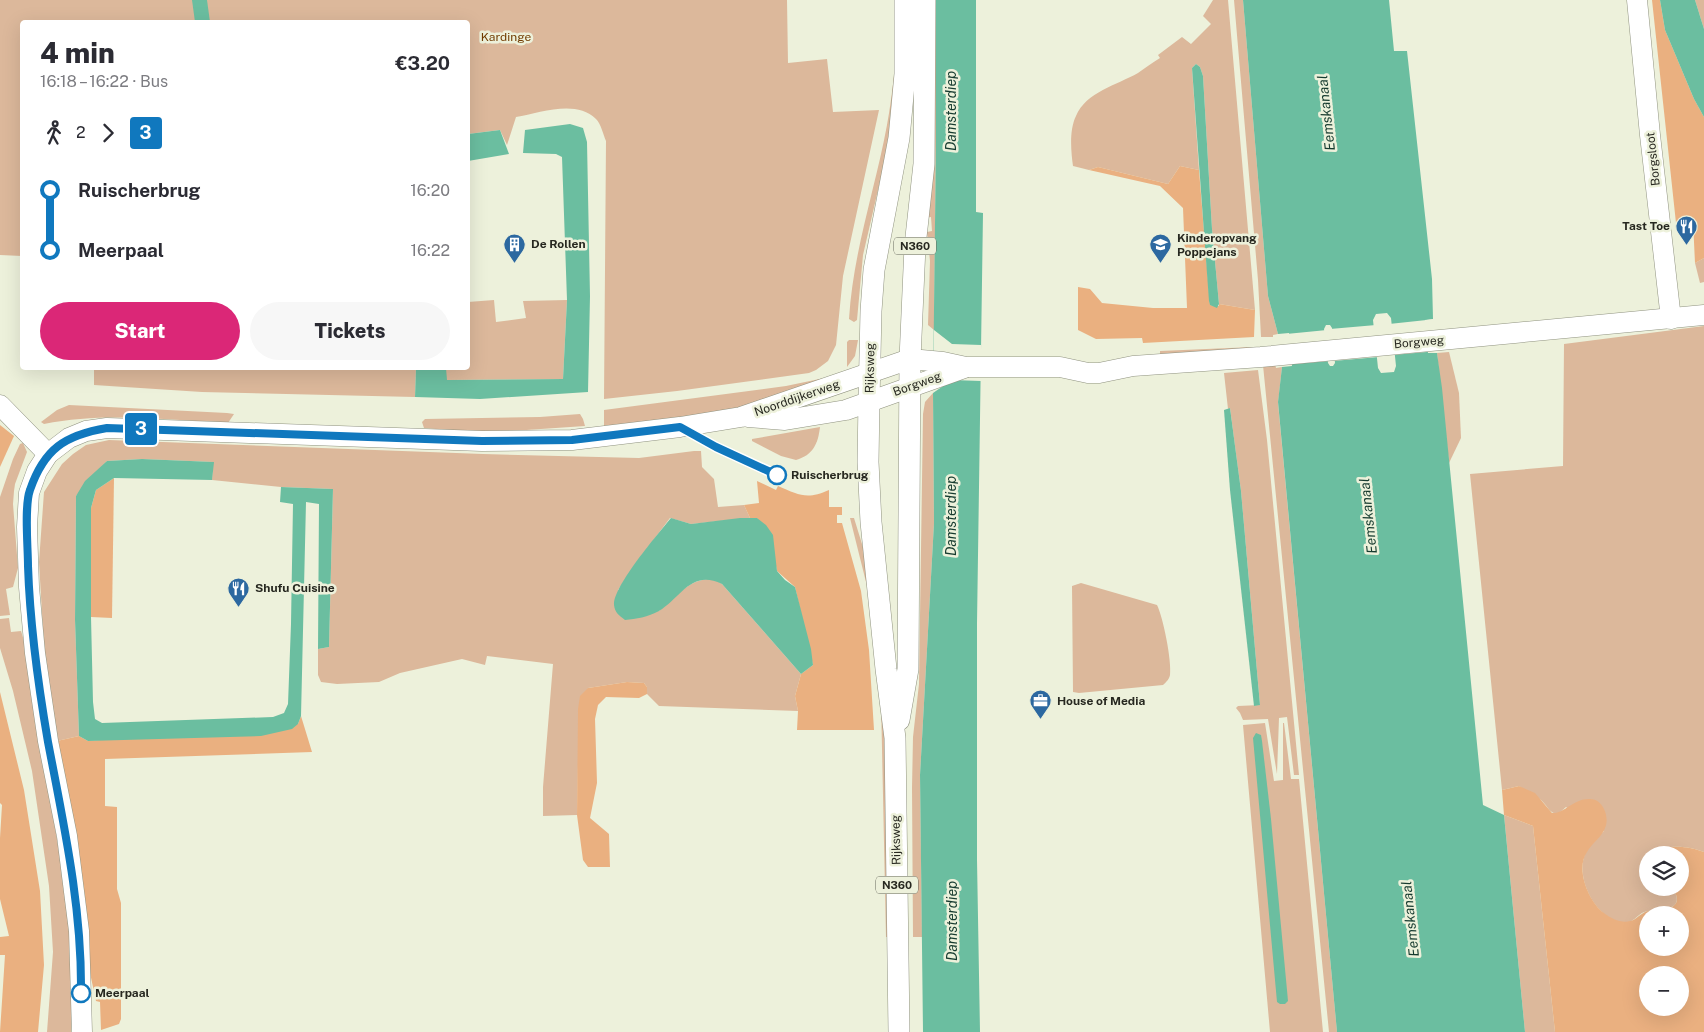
<!DOCTYPE html>
<html lang="en">
<head>
<meta charset="utf-8">
<style>
	body { margin:0; font-family:"Public Sans",sans-serif; background:#f7f7f7; color:#2b2b33; height:100vh; display:flex; flex-direction:column; font-size:19px; white-space:nowrap }
	* { box-sizing:border-box; margin:0 }
	p { font-size:16px; color:#7c7c81 }
	.icon { flex:none; width:28px; height:28px; fill:none; stroke:currentColor; stroke-width:2; stroke-linecap:round; stroke-linejoin:round }
	.map { position:relative; flex:1; overflow:hidden }
	.panel { position:absolute; left:20px; top:20px; width:450px; height:350px; display:flex; flex-direction:column; background:#fff; border-radius:5px; box-shadow:0 5px 20px #0002 }
	.panel>* { flex:none }
	.badge { padding:0 10px; border-radius:4px; font-size:18px; line-height:32px }
	.controls { position:absolute; left:1639px; top:846px; display:grid; gap:10px }
	.controls a { display:grid; place-items:center; width:50px; height:50px; border-radius:50%; background:#fff; box-shadow:0 5px 20px #0002; font-size:25px }
	.map>.badge { position:absolute; translate:-50% -50%; box-shadow:0 0 0 2px #fff }
	.legs { display:flex; align-items:center; gap:8px; height:55px; padding:0 20px; font-size:16px }
	.legs p { margin-inline-start:auto }
	.headline { display:flex; align-items:center; justify-content:space-between; height:85px; padding:0 20px }
	h1 { font-size:28px; font-weight:800; line-height:38px }
	.cta { display:flex; gap:10px; margin-top:auto; padding:10px 20px }
	.cta a { flex:1; height:58px; border-radius:30px; background:#db2777; color:#fff; font-size:20px; font-weight:800; line-height:58px; text-align:center }
	.cta a+a { background:#f7f7f7; color:#2b2b33 }
	ul { padding:0 20px; list-style:none }
	li { display:flex; align-items:center; gap:18px; height:60px; font-size:19px }
	li i { display:grid; place-items:center; width:8px; height:100%; margin:0 6px; background:currentColor }
	li i::after { content:''; width:12px; height:12px; margin:-6px; border:4px solid; border-radius:50%; background:#fff }
	li p { margin-inline-start:auto }
	li:first-child i { background:linear-gradient(#0000 50%,currentColor 0) }
	li:last-child i { background:linear-gradient(currentColor 50%,#0000 0) }
	.map>svg:first-child { display:block }
	.green { fill:#dcb89b }
	.forest { fill:#eab080; fill-rule:evenodd }
	.water { fill:#6bbea0; fill-rule:evenodd }
	.pier { fill:#edf1db }
	.lines { fill:none; stroke-linecap:round; stroke-linejoin:round }
	.secondary-casing { stroke:#909380; stroke-width:21 }
	.primary-casing { stroke:#909380; stroke-width:22 }
	.secondary { stroke:#fff; stroke-width:20 }
	.primary { stroke:#fff; stroke-width:21 }
	.line-1-casing { stroke:#fff; stroke-width:11 }
	.line-1 { stroke:#1078be; stroke-width:8 }
	.stop-1-dot { fill:#fff; stroke:#1078be; stroke-width:2.5 }
	.labels { text-anchor:middle; dominant-baseline:central; stroke-width:5; stroke-linejoin:round; paint-order:stroke }
	.shield { fill:#edf1db; stroke:#626458; stroke-width:1 }
	.shield-label { font-size:11px; font-weight:bold; fill:#272820 }
	.park-label { font-size:12px; fill:#713c00; stroke:#edf1db }
	.street-label { font-size:12px; fill:#272820; stroke:#edf1db }
	.poi-label { font-size:12px; font-weight:bold; fill:#272820; stroke:#edf1db; text-anchor:start }
	.stop-label { font-size:12px; font-weight:bold; fill:#272820; stroke:#edf1db; text-anchor:start }
	.water-label { font-size:14px; font-style:italic; fill:#163b2f; stroke:#edf1db }
</style>
</head>
<body>
<div class="map">
<svg width="1704" height="1032" viewBox="0 0 1704 1032">
	<rect width="100%" height="100%" fill="#edf1db"/>
	<!-- green -->
	<g class="green">
		<path d="M0,0h787l1,63 39,-4 6,53 46,-2 -36,166 -7,69 -8,16 -12,9 -7,3 -132,18 -73,8 2,-258c-3,-7 -5,-17 -10,-22 -20,-20 -56,-6 -80,-2l-9,28 -7,-15 -32,4v-112h-446v234l-22,-1z"/>
		<polygon points="929,0 936,0 936,139 934,330 928,325 930,261 927,232 932,231 931,217 924,218"/>
		<path d="M1213,0h15l27,310 -36,-6 -7,-75 -9,-153 -3,-9 -4,-3 -4,4 7,102 -19,-4 -12,18 -70,-17 -9,3 -16,-4c-2,-14 -4,-36 3,-50 10,-24 41,-31 62,-43 7,-5 14,-10 22,-15l-2,-3 24,-18 9,7 20,-20 -8,-8z"/>
		<polygon points="1234,0 1243,0 1268,296 1278,334 1273,335 1273,337 1261,337 1258,280"/>
		<polygon points="1695,0 1704,0 1704,29"/>
		<path d="M899,71l-15,93 -21,91 -6,65 -3,2 -5,-3c4,-67 26,-129 38,-194 3,-16 5,-33 7,-49l1,-3z"/>
		<polygon points="1704,258 1704,282 1700,283 1695,263"/>
		<polygon points="494,300 496,322 526,318 523,301 567,300 563,379 446,380 446,368 468,368 468,302"/>
		<path d="M1704,326v526c-15,-6 -40,-9 -52,3h-4l-2,16 1,1 1,16h25c15,26 -18,20 -29,24 -7,3 -11,11 -20,11 -28,-3 -49,-44 -39,-69 4,-9 13,-17 19,-23l-38,-24 -8,7c-9,-1 -9,-6 -15,-12 -5,-6 -17,-11 -24,-16l-17,4 -32,-316 93,-8 1,-122z"/>
		<polygon points="849,340 858,340 855,356 847,367 847,342"/>
		<polygon points="1253,347 1254,348 1160,355 1160,351"/>
		<polygon points="1449,352 1459,393 1461,438 1449,463 1437,353"/>
		<polygon points="1275,364 1276,368 1282,367 1278,403 1337,1032 1329,1032 1263,365"/>
		<polygon points="94,368 416,368 415,397 202,392 94,385"/>
		<polygon points="1258,370 1267,440 1299,775 1294,775 1287,717 1279,718 1277,774 1268,719 1243,720 1240,713 1236,708 1238,706 1260,705 1241,491 1230,408 1228,409 1224,373"/>
		<polygon points="829,377 782,398 730,410 691,417 604,426 604,410 786,386"/>
		<polygon points="933,393 934,523 920,775 922,937 913,937 912,788 913,737 919,684 923,414 925,402"/>
		<path d="M69,405l158,8 7,1 -6,9c-61,-3 -124,-11 -184,1l-3,-2 16,-12z"/>
		<polygon points="580,414 583,419 585,426 483,433 424,428 422,422 425,419 540,417"/>
		<path d="M820,427c-2,17 -7,28 -24,33l-15,-4 -29,-15v-2z"/>
		<path d="M109,440l374,14 156,4 55,-7h7l1,16 12,12 4,28 26,-2 6,13 -59,6 -21,-6 -36,48 -16,24 41,21c14,-12 31,-33 52,-32 3,0 8,3 11,5l79,90 -6,22 3,15 -139,-5 -12,-12v-7l-3,-4 -17,-1 -39,6 -10,77 -1,50 -34,1v-29l10,-123 -66,-8 -2,9 -23,-6 -62,14 -21,9 -42,2 -16,-2 -3,-7v-26l11,-2 4,-158 -52,-2 -69,-7 1,-18 -71,-3 -35,2 -31,35 -1,124 4,116 -22,5 -12,-76 -6,-103 5,-70 18,-28 11,-10 13,-9z"/>
		<polygon points="23,443 27,452 15,484 14,491 13,504 18,568 13,587 6,589 10,615 0,616 0,497 13,459 20,444"/>
		<polygon points="850,518 854,518 866,557 884,702 889,937 886,937 881,701 870,598"/>
		<path d="M1081,583l76,22c6,12 15,56 13,70 -1,5 -4,7 -7,10l-84,8 -6,-1 -1,-106z"/>
		<path d="M9,618l2,14 10,-1 5,16c10,60 19,120 29,180 11,65 22,140 16,205h-24l6,-80 -4,-66 -17,-115 -19,-80 -13,-43v-29z"/>
		<polygon points="1265,723 1274,781 1283,780 1283,723 1284,723 1291,779 1299,779 1323,1032 1270,1032 1243,725"/>
		<polygon points="1504,815 1533,826 1555,1032 1525,1032"/>
	</g>
	<!-- forest -->
	<g class="forest">
		<polygon points="1652,0 1660,0 1665,30 1694,99 1704,117 1704,258 1695,263 1693,221 1676,223"/>
		<polygon points="1180,166 1199,170 1210,305 1219,306 1219,304 1255,310 1254,337 1143,343 1142,338 1096,339 1078,330 1078,287 1090,289 1102,303 1153,308 1187,308 1183,208 1160,186 1089,170 1098,167 1168,184"/>
		<polygon points="0,425 14,436 0,467"/>
		<polygon points="114,478 112,618 91,617 91,508 96,490"/>
		<path d="M757,481l19,9 2,-4c21,9 29,14 51,4v17h13v8h-5v8h5l19,68 8,59 5,80h-77l1,-19 -3,-15 6,-22 12,-9 -18,-78 -18,-16 -2,-10 -18,-43h-7l-6,-13 15,-2z"/>
		<polygon points="627,682 644,683 647,687 647,694 639,698 606,697 598,705 595,719 597,783 590,818 609,834 610,867 588,867 583,860 577,815 578,709 580,696 588,688"/>
		<polygon points="0,692 24,790 40,891 44,965 38,1032 0,1032 5,955 0,955 0,937 9,936 0,899 0,838 2,805 0,803"/>
		<polygon points="301,716 312,752 105,759 105,806 117,807 117,889 121,903 121,1019 119,1024 101,1030 100,1002 96,1001 90,973 57,741 79,736 88,741 298,724"/>
		<path d="M1519,786l16,7 17,20c12,1 22,-15 38,-14 13,0 20,18 15,29 -3,9 -13,15 -18,24 -12,17 2,50 17,61 9,7 21,12 31,6 3,-2 6,-5 10,-7 11,-4 43,2 28,-24h7v-33h-28c12,-12 37,-9 52,-3v180h-149l-22,-206 -29,-11 -2,-25zM1648,915h32v33h-32zM1648,975h32v33h-32z"/>
	</g>
	<!-- water -->
	<g class="water">
		<polygon points="192,0 207,0 210,22 195,22"/>
		<polygon points="936,0 976,0 976,212 983,213 977,624 977,860 980,1032 923,1032 920,775 934,523 933,393 936,139"/>
		<path d="M1243,0h146l5,51h13l25,228 1,40 -8,1 3,33h9l5,35 41,417 21,10 21,217h-188l-59,-630 4,-35 10,-1 -3,-33 -11,1 -10,-38zM1387,313l4,5 5,48 -2,6 -13,1 -3,-5 -5,-48 3,-6zM1326,325h4l2,3 3,35 -2,3h-3l-2,-3 -4,-34z"/>
		<polygon points="1660,0 1695,0 1704,29 1704,117 1694,99 1665,30"/>
		<polygon points="1196,64 1200,67 1203,76 1212,229 1219,304 1217,308 1210,305 1209,301 1192,68"/>
		<polygon points="570,124 583,128 587,142 590,296 588,392 480,399 415,397 416,368 446,368 447,380 563,379 567,300 562,157 556,154 523,153 525,130"/>
		<polygon points="500,130 509,154 468,161 468,134"/>
		<polygon points="1230,408 1241,491 1260,705 1254,706 1230,490 1224,410"/>
		<polygon points="142,459 214,462 212,480 114,478 96,490 91,508 91,617 93,702 95,719 102,723 273,717 284,713 288,704 291,624 293,504 280,502 281,487 333,489 329,647 318,649 319,504 306,502 301,716 298,724 292,729 261,736 88,741 79,736 75,620 76,496 85,481 107,461"/>
		<path d="M671,518l20,6 49,-6h17l9,7 7,10 4,36 8,9 10,7 16,62 2,16 -12,9 -79,-90c-31,-15 -41,14 -63,27 -11,6 -23,8 -34,9 -6,-5 -10,-7 -11,-15 -1,-19 44,-71 57,-87z"/>
		<polygon points="1256,733 1261,735 1262,741 1271,819 1288,1001 1285,1004 1280,1004 1277,1002 1253,738"/>
	</g>
	<!-- pier -->
	<g class="pier">
		<polygon points="1436,319 1434,321 1428,322 1430,351 1438,351 1393,355 1389,324"/>
		<polygon points="1376,325 1379,357 1333,361 1330,329"/>
		<polygon points="934,330 952,344 981,345 981,381 952,380 933,393"/>
		<polygon points="1327,330 1330,361 1281,365 1289,364 1287,336 1278,337 1276,335"/>
	</g>
	<g class="lines">
		<defs>
			<g id="secondary">
				<polyline points="1637,0 1650,135 1671,319"/>
				<polyline points="0,405 48,454"/>
				<polyline points="748,417 785,420 846,410 964,368"/>
				<polyline points="82,1032 79,931 67,836 48,741 35,653 29,587 27,527 29,493 37,471 48,454 69,438 86,431 107,428 482,441 572,440 680,427 741,417 910,359 943,362 966,367 1060,367 1088,373 1099,373 1133,366 1261,357 1704,315"/>
			</g>
			<g id="primary">
				<polyline points="899,720 908,669 910,359 915,246 924,164 925,0"/>
				<polyline points="899,1032 895,738 886,669 871,522 868,462 869,401 871,311 874,270 899,138 905,74 905,0"/>
			</g>
		</defs>
		<!-- secondary casing -->
		<use href="#secondary" class="secondary-casing"/>
		<!-- primary casing -->
		<use href="#primary" class="primary-casing"/>
		<!-- secondary -->
		<use href="#secondary" class="secondary"/>
		<!-- primary -->
		<use href="#primary" class="primary"/>
	</g>
	<g class="lines">
		<defs>
			<path id="line-1" d="M81,993c1,-86 -17,-167 -33,-251 -10,-58 -18,-117 -20,-176 0,-19 -4,-60 2,-76 14,-41 35,-55 77,-62l375,13 90,-1 108,-13 36,20 61,28"/>
		</defs>
		<!-- line-1 casing -->
		<use href="#line-1" class="line-1-casing"/>
		<!-- line-1 -->
		<use href="#line-1" class="line-1"/>
	</g>
	<!-- icons -->
	<defs>
		<symbol id="restaurant-pin" viewBox="-11 -11 22 30"><path d="M0 17L-7.5 6A9.5 9.5 0 1 1 7.5 6Z" fill="#2c68a0" stroke="#edf1db"/><path d="M-5-6h1v4h1v-4h1v4h1v-4h1v5L-1.5 .5V6h-2V.5L-5-1ZM5-6V6H3V1.5H1.5Q1.5-4 5-6Z" fill="#fff"/></symbol>
		<symbol id="building-pin" viewBox="-11 -11 22 30"><path d="M0 17L-7.5 6A9.5 9.5 0 1 1 7.5 6Z" fill="#2c68a0" stroke="#edf1db"/><path d="M-4-6H4V6H1V3H-1V6H-4ZM-2.5-4.3h1.7v1.8h-1.7ZM.8-4.3h1.7v1.8H.8ZM-2.5-1h1.7V.8h-1.7ZM.8-1h1.7V.8H.8Z" fill="#fff"/></symbol>
		<symbol id="school-pin" viewBox="-11 -11 22 30"><path d="M0 17L-7.5 6A9.5 9.5 0 1 1 7.5 6Z" fill="#2c68a0" stroke="#edf1db"/><path d="M0-5L7-2L0 1L-7-2ZM-4 1L0 2.5L4 1V4Q0 6-4 4Z" fill="#fff"/></symbol>
		<symbol id="office-pin" viewBox="-11 -11 22 30"><path d="M0 17L-7.5 6A9.5 9.5 0 1 1 7.5 6Z" fill="#2c68a0" stroke="#edf1db"/><path d="M-6-3h4V-5.5h4V-3h4V5H-6ZM-1-4.5V-3h2v-1.5ZM-6 0V1H6V0Z" fill="#fff"/></symbol>
	</defs>
	<g fill-rule="evenodd">
		<use href="#restaurant-pin" x="1674" y="214" width="25" height="34"/>
		<use href="#building-pin" x="502" y="232" width="25" height="34"/>
		<use href="#school-pin" x="1148" y="232" width="25" height="34"/>
		<use href="#restaurant-pin" x="226" y="576" width="25" height="34"/>
		<use href="#office-pin" x="1028" y="688" width="25" height="34"/>
	</g>
	<!-- markers -->
	<g class="stop-1-dot">
		<circle cx="777" cy="475" r="9"/>
		<circle cx="81" cy="993" r="9"/>
	</g>
	<g class="labels">
		<!-- shield labels -->
		<g class="shield">
			<rect x="894" y="237.5" width="42" height="17" rx="4"/>
			<rect x="876" y="876.5" width="42" height="17" rx="4"/>
		</g>
		<g class="shield-label">
			<text x="915" y="246">N360</text>
			<text x="897" y="885">N360</text>
		</g>
		<!-- park labels -->
		<g class="park-label">
			<text x="506" y="37">Kardinge</text>
		</g>
		<!-- street labels -->
		<g class="street-label">
			<text transform="translate(1653 159) rotate(-96)">Borgsloot</text>
			<text transform="translate(1419 342) rotate(-5)">Borgweg</text>
			<text transform="translate(870 368) rotate(-89)">Rijksweg</text>
			<text transform="translate(917 384) rotate(-20)">Borgweg</text>
			<text transform="translate(797 398) rotate(-19)">Noorddijkerweg</text>
			<text transform="translate(896 840) rotate(-91)">Rijksweg</text>
		</g>
		<!-- poi labels -->
		<g class="poi-label">
			<text x="1670" y="226" text-anchor="end">Tast Toe</text>
			<text x="1177" y="238">Kinderopvang<tspan x="1177" dy="14">Poppejans</tspan></text>
			<text x="531" y="244">De Rollen</text>
			<text x="255" y="588">Shufu Cuisine</text>
			<text x="1057" y="701">House of Media</text>
		</g>
		<!-- stop labels -->
		<g class="stop-label">
			<text x="791" y="475">Ruischerbrug</text>
			<text x="95" y="993">Meerpaal</text>
		</g>
		<!-- water labels -->
		<g class="water-label">
			<text transform="translate(951 111) rotate(-90)">Damsterdiep</text>
			<text transform="translate(1326 113) rotate(-96)">Eemskanaal</text>
			<text transform="translate(951 516) rotate(-90)">Damsterdiep</text>
			<text transform="translate(1368 516) rotate(-96)">Eemskanaal</text>
			<text transform="translate(1410 919) rotate(-96)">Eemskanaal</text>
			<text transform="translate(952 921) rotate(-90)">Damsterdiep</text>
		</g>
	</g>
</svg>
<div class="controls">
<a><svg class="icon" aria-label="layers" viewBox="0 0 24 24"><path d="M12 4l9 5-9 5-9-5zM3 14l9 5 9-5"/></svg></a>
<a>+</a>
<a>−</a>
</div>
<b class="badge" style="left:141px;top:429px;background:#1078be;color:#fff">3</b>
<section class="panel">
<div class="headline"><div><h1>4 min</h1><p>16:18 – 16:22 · Bus</p></div><b>€3.20</b></div>
<div class="legs"><svg class="icon" aria-label="walk" viewBox="0 0 24 24"><circle cx="13" cy="4" r="2"/><path d="M13 8l-2 6 4 7M11 14l-3 7M7 12l3-4h3l4 4"/></svg>2<svg class="icon" aria-label="forward" viewBox="0 0 24 24"><path d="M9 5l7 7-7 7"/></svg><b class="badge" style="background:#1078be;color:#fff">3</b></div>
<ul>
<li><i style="color:#1078be"></i><b>Ruischerbrug</b><p>16:20</p></li>
<li><i style="color:#1078be"></i><b>Meerpaal</b><p>16:22</p></li>
</ul>
<div class="cta"><a>Start</a><a>Tickets</a></div>
</section>
</div>
</body>
</html>
